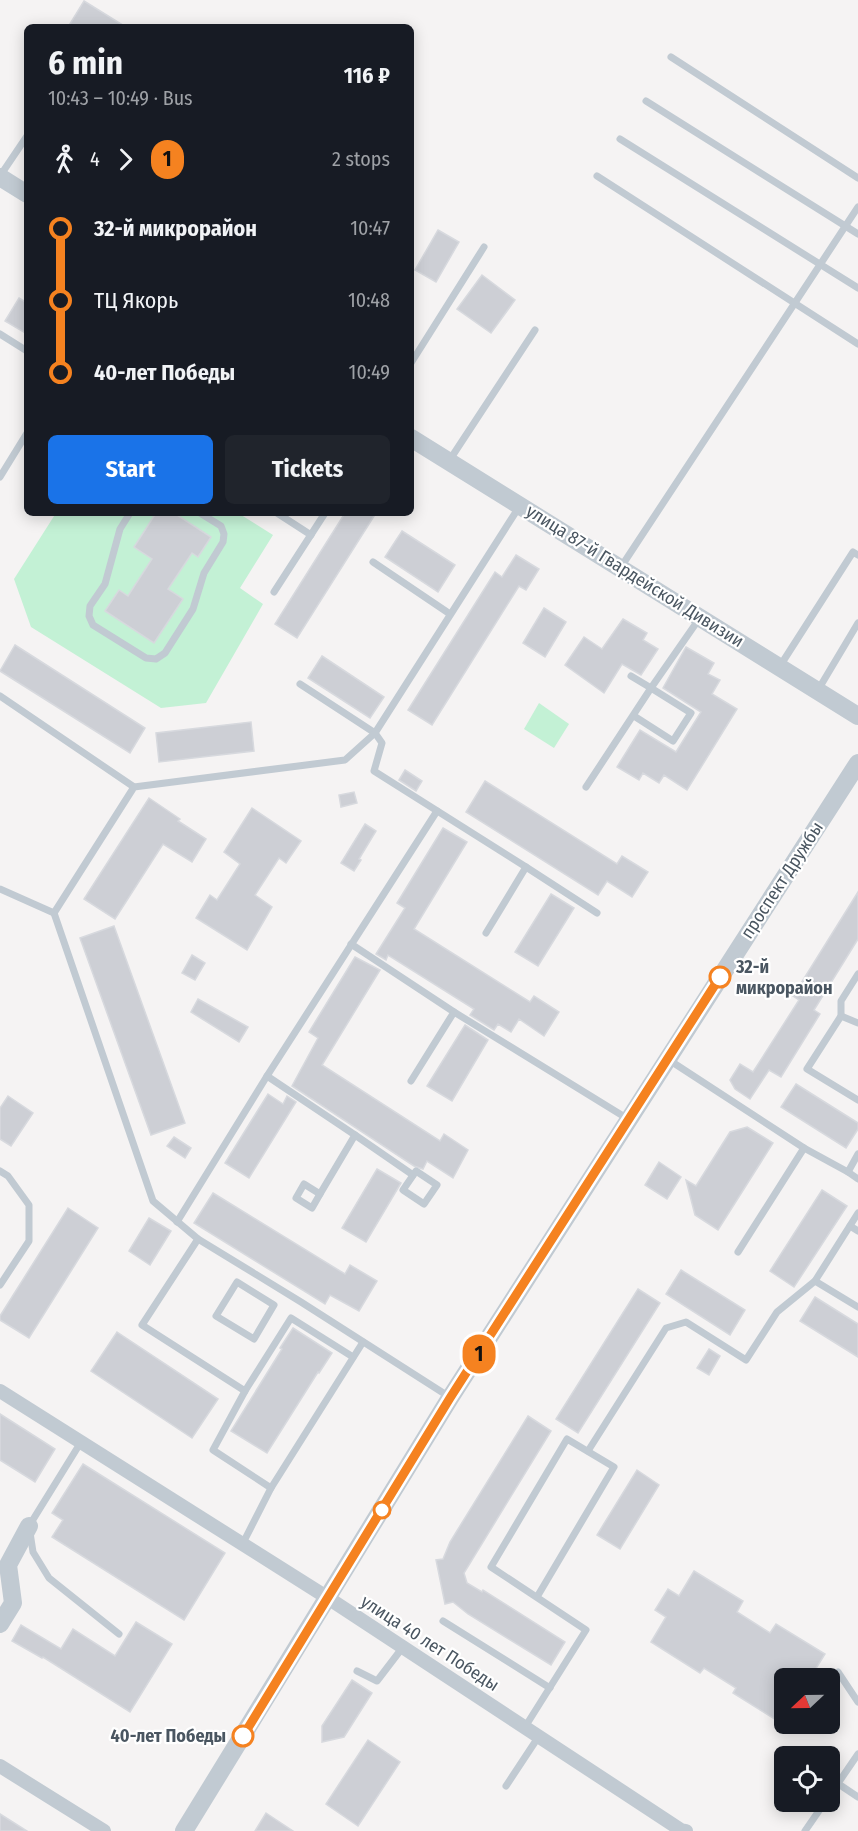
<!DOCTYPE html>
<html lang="en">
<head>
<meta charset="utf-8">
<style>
	body { margin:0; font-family:"Fira Sans Condensed",sans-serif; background:#20242c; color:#f1f3f6; height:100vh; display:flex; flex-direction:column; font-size:22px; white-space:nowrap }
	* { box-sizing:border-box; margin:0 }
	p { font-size:20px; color:#9ea1a6 }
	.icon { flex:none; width:33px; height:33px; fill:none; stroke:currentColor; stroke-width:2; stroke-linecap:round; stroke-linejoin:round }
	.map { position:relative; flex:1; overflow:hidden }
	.drawer { position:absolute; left:24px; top:24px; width:390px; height:492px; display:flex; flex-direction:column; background:#171b24; border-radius:9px; box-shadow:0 3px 15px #0003 }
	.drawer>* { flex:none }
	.badge { padding:0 12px; border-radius:20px; font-size:21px; line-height:39px }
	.needle { width:39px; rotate:248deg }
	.fabs { position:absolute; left:774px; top:1668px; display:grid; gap:12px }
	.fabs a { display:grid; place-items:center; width:66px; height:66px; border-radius:9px; background:#171b24; box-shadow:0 3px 15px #0003; font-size:30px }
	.map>.badge { position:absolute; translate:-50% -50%; box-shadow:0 0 0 3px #fff }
	.legs { display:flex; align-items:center; gap:9px; height:66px; padding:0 24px; font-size:20px }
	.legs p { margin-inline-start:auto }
	.summary { display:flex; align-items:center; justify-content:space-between; height:102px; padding:0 24px }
	h1 { font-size:33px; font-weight:700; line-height:45px }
	.action { display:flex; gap:12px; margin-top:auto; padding:12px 24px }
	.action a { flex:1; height:69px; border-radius:9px; background:#1a73e8; color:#fff; font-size:24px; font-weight:700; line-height:69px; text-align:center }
	.action a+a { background:#20242c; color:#f1f3f6 }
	ul { padding:0 24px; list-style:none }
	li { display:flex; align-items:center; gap:21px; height:72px; font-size:22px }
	li i { display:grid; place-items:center; width:9px; height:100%; margin:0 8px; background:currentColor }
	li i::after { content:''; width:15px; height:15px; margin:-8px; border:4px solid; border-radius:50%; background:#171b24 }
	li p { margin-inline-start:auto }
	li:first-child i { background:linear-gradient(#0000 50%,currentColor 0) }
	li:last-child i { background:linear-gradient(currentColor 50%,#0000 0) }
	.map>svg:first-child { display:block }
	.green { fill:#c3f1d5 }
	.building { fill:#cdcfd5; stroke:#d7d9de; stroke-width:1.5 }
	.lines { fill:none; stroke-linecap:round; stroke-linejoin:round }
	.service { stroke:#c1cad2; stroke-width:7 }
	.minor { stroke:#c1cad2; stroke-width:14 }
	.tertiary { stroke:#c1cad2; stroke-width:18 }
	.line-1-casing { stroke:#fff; stroke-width:14 }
	.line-1 { stroke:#f58220; stroke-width:9 }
	.stop-1-dot { fill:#fff; stroke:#f58220; stroke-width:3 }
	.labels { text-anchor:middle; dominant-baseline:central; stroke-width:4.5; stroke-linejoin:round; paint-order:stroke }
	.street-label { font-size:18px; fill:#4a5661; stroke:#fff }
	.stop-label { font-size:18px; font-weight:bold; fill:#4a5661; stroke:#fff; text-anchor:start }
</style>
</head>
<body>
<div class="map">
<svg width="858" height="1831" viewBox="0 0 858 1831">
	<rect width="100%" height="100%" fill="#f5f3f3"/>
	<!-- green -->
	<g class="green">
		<polygon points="56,513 238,513 273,535 240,588 263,604 206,703 161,708 31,627 14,579"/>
		<polygon points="539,703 569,724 554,748 524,729"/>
	</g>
	<!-- building -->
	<g class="building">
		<polygon points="84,1 126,27 68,27"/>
		<polygon points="438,230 459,242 436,282 415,270"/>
		<polygon points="482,275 515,300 491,333 457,309"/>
		<polygon points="19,298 27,303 27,334 5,321"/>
		<polygon points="156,513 174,513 211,537 198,557 192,553 168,589 183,599 154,643 105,611 119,590 128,596 152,559 134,547"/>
		<polygon points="345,513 376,513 297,638 275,624"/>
		<polygon points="402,531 455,565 438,592 385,557"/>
		<polygon points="516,555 539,569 526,590 519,586 432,725 408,710 495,572 502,577"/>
		<polygon points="544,608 566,622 545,657 523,643"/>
		<polygon points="623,619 647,633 643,640 658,649 641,675 622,664 604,693 565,665 584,637 602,649"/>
		<polygon points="15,645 145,728 130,753 0,671"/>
		<polygon points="686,647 714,663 708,674 720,680 712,694 737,709 687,790 664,775 659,783 643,773 639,780 617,767 640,730 676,752 701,712 663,688"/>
		<polygon points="322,656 384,697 370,718 308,678"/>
		<polygon points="251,722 254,751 159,762 156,733"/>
		<polygon points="405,770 422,781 416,791 399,780"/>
		<polygon points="485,781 617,864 622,856 648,872 632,897 607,881 598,895 466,812"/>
		<polygon points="354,792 357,803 341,807 339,795"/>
		<polygon points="149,798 180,819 178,821 206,839 192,862 163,844 115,919 84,899"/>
		<polygon points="252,808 301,841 286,863 279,858 255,895 272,907 247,950 196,918 210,895 217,900 240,864 224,852"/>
		<polygon points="365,824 376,831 359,859 361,860 354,871 341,863"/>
		<polygon points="443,828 467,842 414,929 530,1002 534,996 559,1012 544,1036 519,1019 511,1032 498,1024 494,1030 470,1015 474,1009 388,955 386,960 376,954 405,908 397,903"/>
		<polygon points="858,892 858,939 814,1010 820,1014 781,1077 769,1070 750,1099 735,1089 730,1080 740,1064 753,1072 799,1000 793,996"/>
		<polygon points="551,894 574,908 538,966 515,952"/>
		<polygon points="114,926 185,1123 151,1135 80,938"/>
		<polygon points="192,955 205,963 195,980 182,973"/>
		<polygon points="355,957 380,970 322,1065 440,1141 444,1134 468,1150 453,1178 427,1161 423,1169 414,1166 292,1086 318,1038 309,1032"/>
		<polygon points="198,999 248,1027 239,1042 191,1012"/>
		<polygon points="465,1025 488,1040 452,1101 427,1086"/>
		<polygon points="796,1084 858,1123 858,1129 846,1148 781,1107"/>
		<polygon points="268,1094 283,1104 287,1096 296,1102 249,1178 225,1163"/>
		<polygon points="8,1096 33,1113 11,1146 0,1139 0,1108"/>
		<polygon points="747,1127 773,1143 718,1230 695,1215 686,1180 696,1186 730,1132"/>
		<polygon points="174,1137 191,1148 185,1158 167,1146"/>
		<polygon points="659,1162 681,1177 667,1199 645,1185"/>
		<polygon points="377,1169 401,1183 366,1242 342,1228"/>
		<polygon points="822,1190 847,1206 794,1287 770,1271"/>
		<polygon points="213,1193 345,1274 350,1265 377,1281 359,1311 330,1295 325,1304 194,1223"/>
		<polygon points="68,1208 98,1228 29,1338 0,1320 0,1316"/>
		<polygon points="149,1218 171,1231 150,1265 129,1251"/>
		<polygon points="681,1270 745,1310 730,1335 666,1294"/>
		<polygon points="638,1289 660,1303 578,1433 556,1419"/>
		<polygon points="815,1297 858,1324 858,1357 800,1321"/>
		<polygon points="293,1328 332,1353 319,1373 318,1372 267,1453 231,1431 282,1349 280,1348"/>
		<polygon points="117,1332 218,1399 192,1438 91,1371"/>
		<polygon points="709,1349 720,1356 709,1375 697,1368"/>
		<polygon points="0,1414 55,1449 35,1482 0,1460"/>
		<polygon points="528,1416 551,1431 464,1573 467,1583 482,1592 483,1590 565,1642 551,1665 468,1614 453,1602 445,1604 436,1560 443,1559 450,1542"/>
		<polygon points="83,1464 225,1553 184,1620 52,1537 63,1520 52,1513"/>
		<polygon points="637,1470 659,1485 620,1549 597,1535"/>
		<polygon points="694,1571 743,1601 737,1612 770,1633 776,1624 825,1654 810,1678 784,1678 784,1725 733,1693 736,1688 704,1668 700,1673 651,1642 666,1617 655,1610 668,1589 679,1596"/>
		<polygon points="136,1622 172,1644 130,1712 43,1657 42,1658 12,1641 21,1625 61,1649 73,1629 115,1656"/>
		<polygon points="352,1680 372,1693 344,1737 322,1742 322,1726"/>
		<polygon points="368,1740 400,1762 358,1826 326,1804"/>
		<polygon points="266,1813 293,1831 255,1831"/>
		<polygon points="0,1814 27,1831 0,1831"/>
	</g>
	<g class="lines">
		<!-- service -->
		<g class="service">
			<polyline points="671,57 858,178"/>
			<polyline points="646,101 858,234"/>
			<polyline points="620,139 858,288"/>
			<polyline points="0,176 27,136"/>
			<polyline points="597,176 858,344"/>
			<polyline points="0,334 27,351"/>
			<polyline points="411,363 484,247"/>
			<polyline points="449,461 535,330"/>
			<polyline points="0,477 27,433"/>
			<polyline points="130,513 120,529 105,584 90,606 89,616 93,625 146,658 156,659 165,653 193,609 204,573 223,542 224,534 221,526 200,513"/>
			<polyline points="277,513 311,535"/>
			<polyline points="373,562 450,614"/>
			<polyline points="621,567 858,207"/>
			<polyline points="274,592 325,513"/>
			<polyline points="780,666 853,552 858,555"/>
			<polyline points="631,676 651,688 699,619"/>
			<polyline points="300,684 375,733 382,743 374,771 526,867 486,933"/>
			<polyline points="818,690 858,623"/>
			<polyline points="0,696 134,787"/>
			<polyline points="586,787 651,688 691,713 673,741 634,716"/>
			<polyline points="526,867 597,913"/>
			<polyline points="0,889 54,913"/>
			<polyline points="351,944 454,1012 411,1081"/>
			<polyline points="858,974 841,1001 841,1016 807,1069 858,1100"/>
			<polyline points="454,1012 628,1119"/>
			<polyline points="841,1016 858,1023"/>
			<polyline points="669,1060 804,1148 848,1172 858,1154"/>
			<polyline points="267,1076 355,1135 320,1194"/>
			<polyline points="355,1135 413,1175"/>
			<polyline points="0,1171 8,1176 29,1205 29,1241 0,1285"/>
			<polygon points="416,1171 437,1185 424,1204 403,1190"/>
			<polyline points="848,1172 858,1179"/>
			<polygon points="304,1184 320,1194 312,1208 296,1198"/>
			<polyline points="177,1222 267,1076 437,811"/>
			<polyline points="850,1226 858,1231"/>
			<polyline points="198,1239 142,1325 245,1391"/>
			<polyline points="738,1252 804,1148"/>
			<polyline points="815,1281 858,1307"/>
			<polygon points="237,1282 274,1305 254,1339 216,1316"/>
			<polyline points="448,1396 301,1302 198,1239 153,1201 54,913 134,787 345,760 375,733 519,507"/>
			<polyline points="81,1442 29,1526 33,1552 49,1578 119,1634"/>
			<polyline points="588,1451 666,1328 686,1322 746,1360 777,1312 815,1281 858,1213"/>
			<polyline points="271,1488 213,1450 245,1391 291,1318 353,1357"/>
			<polyline points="243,1543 271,1488 363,1342"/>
			<polyline points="443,1621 550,1688"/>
			<polyline points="357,1671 377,1681 403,1647"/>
			<polyline points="838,1672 858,1702"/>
			<polyline points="525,1727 586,1630 491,1567 567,1439 614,1467 537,1597"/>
			<polyline points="837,1783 858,1797"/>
			<polyline points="506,1786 539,1736"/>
			<polyline points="830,1795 858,1754"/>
			<polyline points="805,1831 825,1802"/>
		</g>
		<!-- minor -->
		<g class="minor">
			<polyline points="0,1391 328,1598 681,1830 686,1831"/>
			<polyline points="0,1766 104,1831"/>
		</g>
		<!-- tertiary -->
		<g class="tertiary">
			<polyline points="0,177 27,194"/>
			<polyline points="411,438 858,716"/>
			<polyline points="0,1624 13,1603 8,1565 29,1526"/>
			<polyline points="184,1831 450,1398 858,763"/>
		</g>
	</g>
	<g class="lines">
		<defs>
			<polyline id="line-1" points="243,1736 450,1398 720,977"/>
		</defs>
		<!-- line-1 casing -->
		<use href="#line-1" class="line-1-casing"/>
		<!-- line-1 -->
		<use href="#line-1" class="line-1"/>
	</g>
	<!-- markers -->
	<g class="stop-1-dot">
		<circle cx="720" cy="977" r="10"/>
		<circle cx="382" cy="1510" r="8"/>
		<circle cx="243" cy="1736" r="10"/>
	</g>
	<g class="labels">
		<!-- street labels -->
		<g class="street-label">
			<text transform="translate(635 576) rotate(32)">улица 87-й Гвардейской Дивизии</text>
			<text transform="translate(782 880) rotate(-57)">проспект Дружбы</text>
			<text transform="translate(430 1643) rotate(33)">улица 40 лет Победы</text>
		</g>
		<!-- stop labels -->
		<g class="stop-label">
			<text x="736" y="967">32-й<tspan x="736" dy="21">микрорайон</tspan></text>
			<text x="226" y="1736" text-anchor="end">40-лет Победы</text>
		</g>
	</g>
</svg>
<div class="fabs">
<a><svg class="needle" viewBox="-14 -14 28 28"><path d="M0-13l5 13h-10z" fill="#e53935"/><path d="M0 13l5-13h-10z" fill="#9ea1a6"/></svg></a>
<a><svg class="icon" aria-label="locate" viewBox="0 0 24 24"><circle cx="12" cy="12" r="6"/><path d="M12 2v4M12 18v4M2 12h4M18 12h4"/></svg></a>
</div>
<b class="badge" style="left:479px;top:1354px;background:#f58220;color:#111">1</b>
<section class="drawer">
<div class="summary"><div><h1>6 min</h1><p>10:43 – 10:49 · Bus</p></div><b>116 ₽</b></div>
<div class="legs"><svg class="icon" aria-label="walk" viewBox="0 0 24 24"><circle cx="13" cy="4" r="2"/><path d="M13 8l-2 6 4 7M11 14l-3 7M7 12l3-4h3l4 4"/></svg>4<svg class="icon" aria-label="forward" viewBox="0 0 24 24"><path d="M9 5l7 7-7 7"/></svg><b class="badge" style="background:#f58220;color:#111">1</b><p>2 stops</p></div>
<ul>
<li><i style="color:#f58220"></i><b>32-й микрорайон</b><p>10:47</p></li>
<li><i style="color:#f58220"></i><span>ТЦ Якорь</span><p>10:48</p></li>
<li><i style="color:#f58220"></i><b>40-лет Победы</b><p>10:49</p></li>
</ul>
<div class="action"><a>Start</a><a>Tickets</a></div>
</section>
</div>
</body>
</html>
